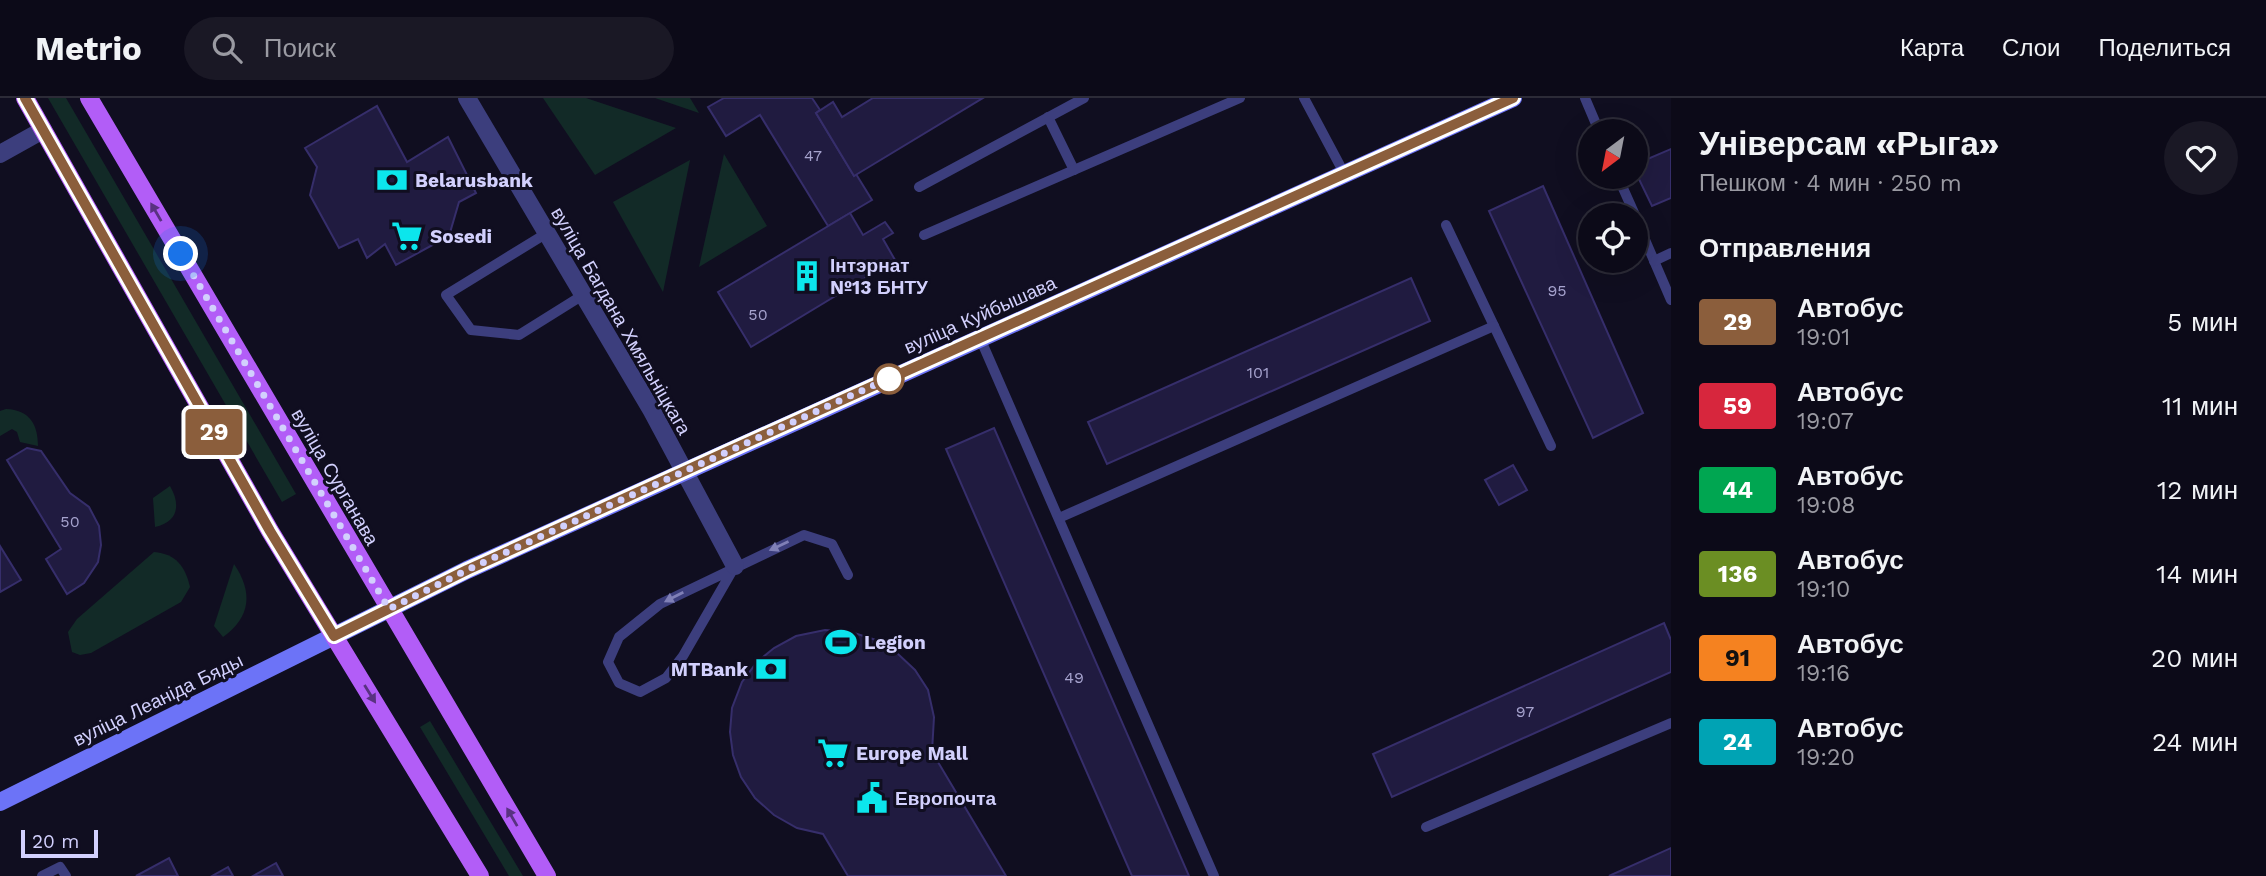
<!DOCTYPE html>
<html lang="ru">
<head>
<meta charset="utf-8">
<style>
	body { margin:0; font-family:"Work Sans",sans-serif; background:#1a1825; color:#f1f3f6; height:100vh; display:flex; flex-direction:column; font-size:26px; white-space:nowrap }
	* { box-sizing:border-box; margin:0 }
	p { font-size:23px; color:#9a9aa2 }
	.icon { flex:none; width:38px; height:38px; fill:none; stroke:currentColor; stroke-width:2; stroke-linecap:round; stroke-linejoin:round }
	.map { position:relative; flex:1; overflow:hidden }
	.sheet { display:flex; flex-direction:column; background:#0c0a18; width:595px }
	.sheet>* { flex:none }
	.badge { padding:0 14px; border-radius:5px; font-size:24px; line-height:46px }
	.needle { width:46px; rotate:212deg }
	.fabs { position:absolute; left:1578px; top:21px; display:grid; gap:14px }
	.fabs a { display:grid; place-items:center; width:70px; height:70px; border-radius:50%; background:#0c0a18; box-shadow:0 7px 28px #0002,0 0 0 2px #2c2b37; font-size:35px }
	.scale { position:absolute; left:21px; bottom:18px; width:77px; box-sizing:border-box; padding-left:7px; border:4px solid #d2d0fd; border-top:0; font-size:19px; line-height:24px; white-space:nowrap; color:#d2d0fd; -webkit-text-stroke:5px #100e20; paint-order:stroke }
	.you { position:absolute; width:35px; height:35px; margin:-18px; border:5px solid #fff; border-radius:50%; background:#1a73e8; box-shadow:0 0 0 10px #1a73e833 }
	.map>.badge { position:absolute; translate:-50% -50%; box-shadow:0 0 0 4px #fff }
	h2 { padding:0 28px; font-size:26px; line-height:63px }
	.round { display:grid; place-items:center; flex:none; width:74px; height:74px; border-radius:37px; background:#1a1825 }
	.overview { display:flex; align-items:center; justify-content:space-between; height:119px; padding:0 28px }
	h1 { font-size:33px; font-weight:800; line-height:52px }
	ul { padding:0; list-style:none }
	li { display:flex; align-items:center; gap:21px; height:84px; padding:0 28px }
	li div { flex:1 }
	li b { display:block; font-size:26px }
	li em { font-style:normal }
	li .badge { min-width:77px; font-weight:700; text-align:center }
	header { display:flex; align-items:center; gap:42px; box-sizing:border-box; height:98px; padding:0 35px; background:#0c0a18; border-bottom:2px solid #2c2b37 }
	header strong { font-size:33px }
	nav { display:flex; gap:38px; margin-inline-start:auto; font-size:24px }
	.search { width:490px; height:63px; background:#1a1825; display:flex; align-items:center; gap:18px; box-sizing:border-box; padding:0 24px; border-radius:38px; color:#9a9aa2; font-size:26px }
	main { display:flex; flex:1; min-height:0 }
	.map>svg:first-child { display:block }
	.green { fill:#122a27 }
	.building { fill:#201b40; stroke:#362e6b; stroke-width:2 }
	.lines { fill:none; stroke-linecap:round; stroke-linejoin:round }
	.lane { stroke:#3c3e7d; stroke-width:10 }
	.street { stroke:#3c3e7d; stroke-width:18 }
	.secondary { stroke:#6c73f7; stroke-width:18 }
	.primary { stroke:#b25df7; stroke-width:18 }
	.oneway { fill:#593281 }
	.oneway2 { fill:#8080b7 }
	.line-casing { stroke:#fff; stroke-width:16 }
	.line { stroke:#8b5e3c; stroke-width:10 }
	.walk { stroke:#d2d0fd; stroke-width:7; stroke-dasharray:0 12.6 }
	.stop-dot { fill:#fff; stroke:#8b5e3c; stroke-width:3.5 }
	.labels { text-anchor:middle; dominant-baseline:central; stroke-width:6; stroke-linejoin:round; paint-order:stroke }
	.number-label { font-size:16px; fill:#a6a3ce }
	.poi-label { font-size:19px; font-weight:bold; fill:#d2d0fd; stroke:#100e20; text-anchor:start }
	.street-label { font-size:19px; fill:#d2d0fd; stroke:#100e20 }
</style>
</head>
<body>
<header>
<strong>Metrio</strong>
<div class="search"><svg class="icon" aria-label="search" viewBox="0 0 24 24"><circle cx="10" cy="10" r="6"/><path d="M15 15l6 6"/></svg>Поиск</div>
<nav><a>Карта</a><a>Слои</a><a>Поделиться</a></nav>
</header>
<main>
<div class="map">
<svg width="1671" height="778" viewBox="0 0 1671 778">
	<rect width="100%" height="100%" fill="#100e20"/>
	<!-- green -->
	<g class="green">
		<polygon points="48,0 66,0 296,396 282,404"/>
		<polygon points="543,0 586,0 676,30 595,77"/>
		<polygon points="655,0 690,0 699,15"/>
		<polygon points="724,56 767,128 699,169"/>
		<polygon points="690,62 663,194 613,104"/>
		<path d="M6,311c24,1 32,16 32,37l-18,-4 -3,-10 -5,-3 -12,7v-25z"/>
		<path d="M170,388c11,19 8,36 -15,41l-2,-29z"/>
		<path d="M154,454c22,2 31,14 36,35l-9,15 -90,51 -11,2 -8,-3 -4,-20 9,-13z"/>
		<path d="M234,466c19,28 17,53 -11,73l-9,-11z"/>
		<polygon points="430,623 523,778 509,778 420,629"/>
	</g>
	<!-- building -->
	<g class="building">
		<polygon points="724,0 812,0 820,12 816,15 854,78 856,76 872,102 828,128 760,17 726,38 708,9"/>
		<polygon points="873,0 983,0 854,78 816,15 833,4 842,19"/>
		<polygon points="377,8 407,64 448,39 476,95 459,104 449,138 396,167 385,146 367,160 358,141 339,150 310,97 317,69 305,50"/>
		<polygon points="1671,51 1671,100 1652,108 1636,75 1636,66"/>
		<polygon points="1543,88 1643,315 1593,340 1489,113"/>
		<polygon points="850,115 863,137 885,124 893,135 883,141 895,162 751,249 718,194"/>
		<polygon points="1411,180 1430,223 1107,366 1088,324"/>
		<polygon points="994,330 1010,367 1189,778 1132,778 946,351"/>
		<polygon points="27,350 41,353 70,395 89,409 99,428 101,447 98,464 84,485 67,496 46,461 61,451 7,362"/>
		<polygon points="1513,367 1527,392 1499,407 1485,382"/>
		<polygon points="0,448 21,482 0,494"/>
		<polygon points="1664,525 1671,542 1671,574 1392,699 1373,656"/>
		<polygon points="825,532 851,534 876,542 897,555 915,572 928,592 934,619 932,654 1006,778 848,778 823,736 797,730 774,717 755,700 741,679 733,657 730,634 732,610 742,584 757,564 774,550 796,538"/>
		<polygon points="1671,750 1671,778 1609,778"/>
		<polygon points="169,760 178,778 136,778"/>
		<polygon points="276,765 283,778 253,778"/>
		<polygon points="228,769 233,778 212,778"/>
	</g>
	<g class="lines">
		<!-- lane -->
		<g class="lane">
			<polyline points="1304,0 1344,75"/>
			<polyline points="1585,0 1599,33"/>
			<polyline points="1048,19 1074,72"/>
			<polyline points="1618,79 1635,117"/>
			<polyline points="919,89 1084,0"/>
			<polyline points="1636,121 1671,202"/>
			<polyline points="1446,127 1551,348"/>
			<polyline points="547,135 446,197 471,232 519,237 583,197"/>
			<polyline points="924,137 1240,0"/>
			<polyline points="1654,163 1671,155"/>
			<polyline points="980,240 1214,778"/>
			<polyline points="1059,420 1494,228"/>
			<polyline points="735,468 683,558 666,580 640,594 619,585 608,564 619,539 660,506 804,437 832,446 848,477"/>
			<polyline points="1426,729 1671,625"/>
			<polyline points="42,778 60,769 66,778"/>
		</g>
		<!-- street -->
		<g class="street">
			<polyline points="467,0 652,313 735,468"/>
			<polyline points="0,56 43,32"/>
		</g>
		<!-- secondary -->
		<polyline class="secondary" points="0,704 467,472 1513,0"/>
		<!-- primary -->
		<g class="primary">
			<polyline points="25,0 270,433 480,778"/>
			<polyline points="89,0 547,778"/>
		</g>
	</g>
	<!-- one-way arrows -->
	<defs><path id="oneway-solid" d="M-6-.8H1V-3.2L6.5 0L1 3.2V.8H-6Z" transform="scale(1.75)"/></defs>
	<g class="oneway">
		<use href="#oneway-solid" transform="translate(156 114) rotate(-120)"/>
		<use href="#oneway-solid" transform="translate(370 596) rotate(58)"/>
		<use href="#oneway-solid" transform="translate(512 719) rotate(-120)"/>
	</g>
	<g class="oneway2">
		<use href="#oneway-solid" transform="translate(779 448) rotate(155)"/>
		<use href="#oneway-solid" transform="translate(674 499) rotate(153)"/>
	</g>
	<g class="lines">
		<defs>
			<polyline id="line" points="25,0 270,433 334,538 467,472 722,356 1513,0"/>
		</defs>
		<!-- line casing -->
		<use href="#line" class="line-casing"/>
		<!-- line -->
		<use href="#line" class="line"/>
		<!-- walk -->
		<polyline class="walk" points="181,156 389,511 467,472 892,279 889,281"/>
	</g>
	<!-- icons -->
	<defs>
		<symbol id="bank-bare" viewBox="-9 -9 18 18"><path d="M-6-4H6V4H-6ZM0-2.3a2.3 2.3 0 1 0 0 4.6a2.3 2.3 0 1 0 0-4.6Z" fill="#0ce6ec" stroke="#100e20" stroke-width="2.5" paint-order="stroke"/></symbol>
		<symbol id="supermarket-bare" viewBox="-9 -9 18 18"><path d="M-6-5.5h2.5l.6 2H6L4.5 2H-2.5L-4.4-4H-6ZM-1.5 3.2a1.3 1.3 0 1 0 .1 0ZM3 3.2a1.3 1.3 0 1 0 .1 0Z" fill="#0ce6ec" stroke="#100e20" stroke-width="2.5" paint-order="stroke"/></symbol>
		<symbol id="building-bare" viewBox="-9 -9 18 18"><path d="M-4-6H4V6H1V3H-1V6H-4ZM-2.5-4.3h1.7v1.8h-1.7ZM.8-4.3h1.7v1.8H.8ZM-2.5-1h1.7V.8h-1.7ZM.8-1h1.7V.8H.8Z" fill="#0ce6ec" stroke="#100e20" stroke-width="2.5" paint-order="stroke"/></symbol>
		<symbol id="stadium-bare" viewBox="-9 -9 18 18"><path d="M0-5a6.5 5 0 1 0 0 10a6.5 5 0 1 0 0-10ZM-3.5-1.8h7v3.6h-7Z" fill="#0ce6ec" stroke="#100e20" stroke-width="2.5" paint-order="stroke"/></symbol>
		<symbol id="civic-bare" viewBox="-9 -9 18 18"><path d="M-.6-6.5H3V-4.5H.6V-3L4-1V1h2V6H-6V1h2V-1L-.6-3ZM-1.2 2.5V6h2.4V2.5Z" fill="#0ce6ec" stroke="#100e20" stroke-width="2.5" paint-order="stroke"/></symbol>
	</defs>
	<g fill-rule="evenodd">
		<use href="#bank-bare" x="370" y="60" width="44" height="44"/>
		<use href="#supermarket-bare" x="385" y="116" width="44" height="44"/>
		<use href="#building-bare" x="785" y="156" width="44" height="44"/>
		<use href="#stadium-bare" x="819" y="522" width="44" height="44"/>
		<use href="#bank-bare" x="749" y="549" width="44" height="44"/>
		<use href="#supermarket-bare" x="811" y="633" width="44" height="44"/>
		<use href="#civic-bare" x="850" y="678" width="44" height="44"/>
	</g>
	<!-- markers -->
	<circle class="stop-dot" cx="889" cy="281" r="14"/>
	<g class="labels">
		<!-- number labels -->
		<g class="number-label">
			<text x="813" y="57">47</text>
			<text x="1557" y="192">95</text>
			<text x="758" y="216">50</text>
			<text x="1258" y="274">101</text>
			<text x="70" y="423">50</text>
			<text x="1074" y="579">49</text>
			<text x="1525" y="613">97</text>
		</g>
		<!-- poi labels -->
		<g class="poi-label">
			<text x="415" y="82">Belarusbank</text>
			<text x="430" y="138">Sosedi</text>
			<text x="830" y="167">Інтэрнат<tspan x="830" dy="22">№13 БНТУ</tspan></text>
			<text x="864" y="544">Legion</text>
			<text x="748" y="571" text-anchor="end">MTBank</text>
			<text x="856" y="655">Europe Mall</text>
			<text x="895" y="700">Европочта</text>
		</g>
		<!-- street labels -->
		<g class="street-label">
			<text transform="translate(980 217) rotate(-24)">вуліца Куйбышава</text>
			<text transform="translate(621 223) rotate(60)">вуліца Багдана Хмяльніцкага</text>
			<text transform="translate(335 379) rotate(60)">вуліца Сурганава</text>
			<text transform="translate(158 602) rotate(-26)">вуліца Леаніда Бяды</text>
		</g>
	</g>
</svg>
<div class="fabs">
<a><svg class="needle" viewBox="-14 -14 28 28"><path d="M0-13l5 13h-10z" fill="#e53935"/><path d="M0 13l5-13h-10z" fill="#9a9aa2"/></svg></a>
<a><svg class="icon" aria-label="locate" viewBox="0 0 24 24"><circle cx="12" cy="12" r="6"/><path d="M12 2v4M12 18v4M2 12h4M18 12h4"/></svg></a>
</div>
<div class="scale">20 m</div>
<div class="you" style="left:181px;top:156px"></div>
<b class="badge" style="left:214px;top:334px;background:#8b5e3c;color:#fff">29</b>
</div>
<section class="sheet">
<div class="overview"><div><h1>Універсам «Рыга»</h1><p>Пешком · 4 мин · 250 m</p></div><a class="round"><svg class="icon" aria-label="heart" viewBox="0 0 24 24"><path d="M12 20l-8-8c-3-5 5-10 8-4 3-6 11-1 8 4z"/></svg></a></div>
<h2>Отправления</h2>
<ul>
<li><span class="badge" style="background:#8b5e3c;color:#fff">29</span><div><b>Автобус</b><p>19:01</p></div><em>5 мин</em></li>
<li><span class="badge" style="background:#d7263d;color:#fff">59</span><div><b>Автобус</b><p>19:07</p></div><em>11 мин</em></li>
<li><span class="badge" style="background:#00a651;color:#fff">44</span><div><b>Автобус</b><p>19:08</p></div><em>12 мин</em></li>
<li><span class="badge" style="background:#6b8e23;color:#fff">136</span><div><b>Автобус</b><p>19:10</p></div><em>14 мин</em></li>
<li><span class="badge" style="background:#f58220;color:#111">91</span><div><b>Автобус</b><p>19:16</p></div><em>20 мин</em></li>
<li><span class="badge" style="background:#00a3b4;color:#fff">24</span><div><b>Автобус</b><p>19:20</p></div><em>24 мин</em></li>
</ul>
</section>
</main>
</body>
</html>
